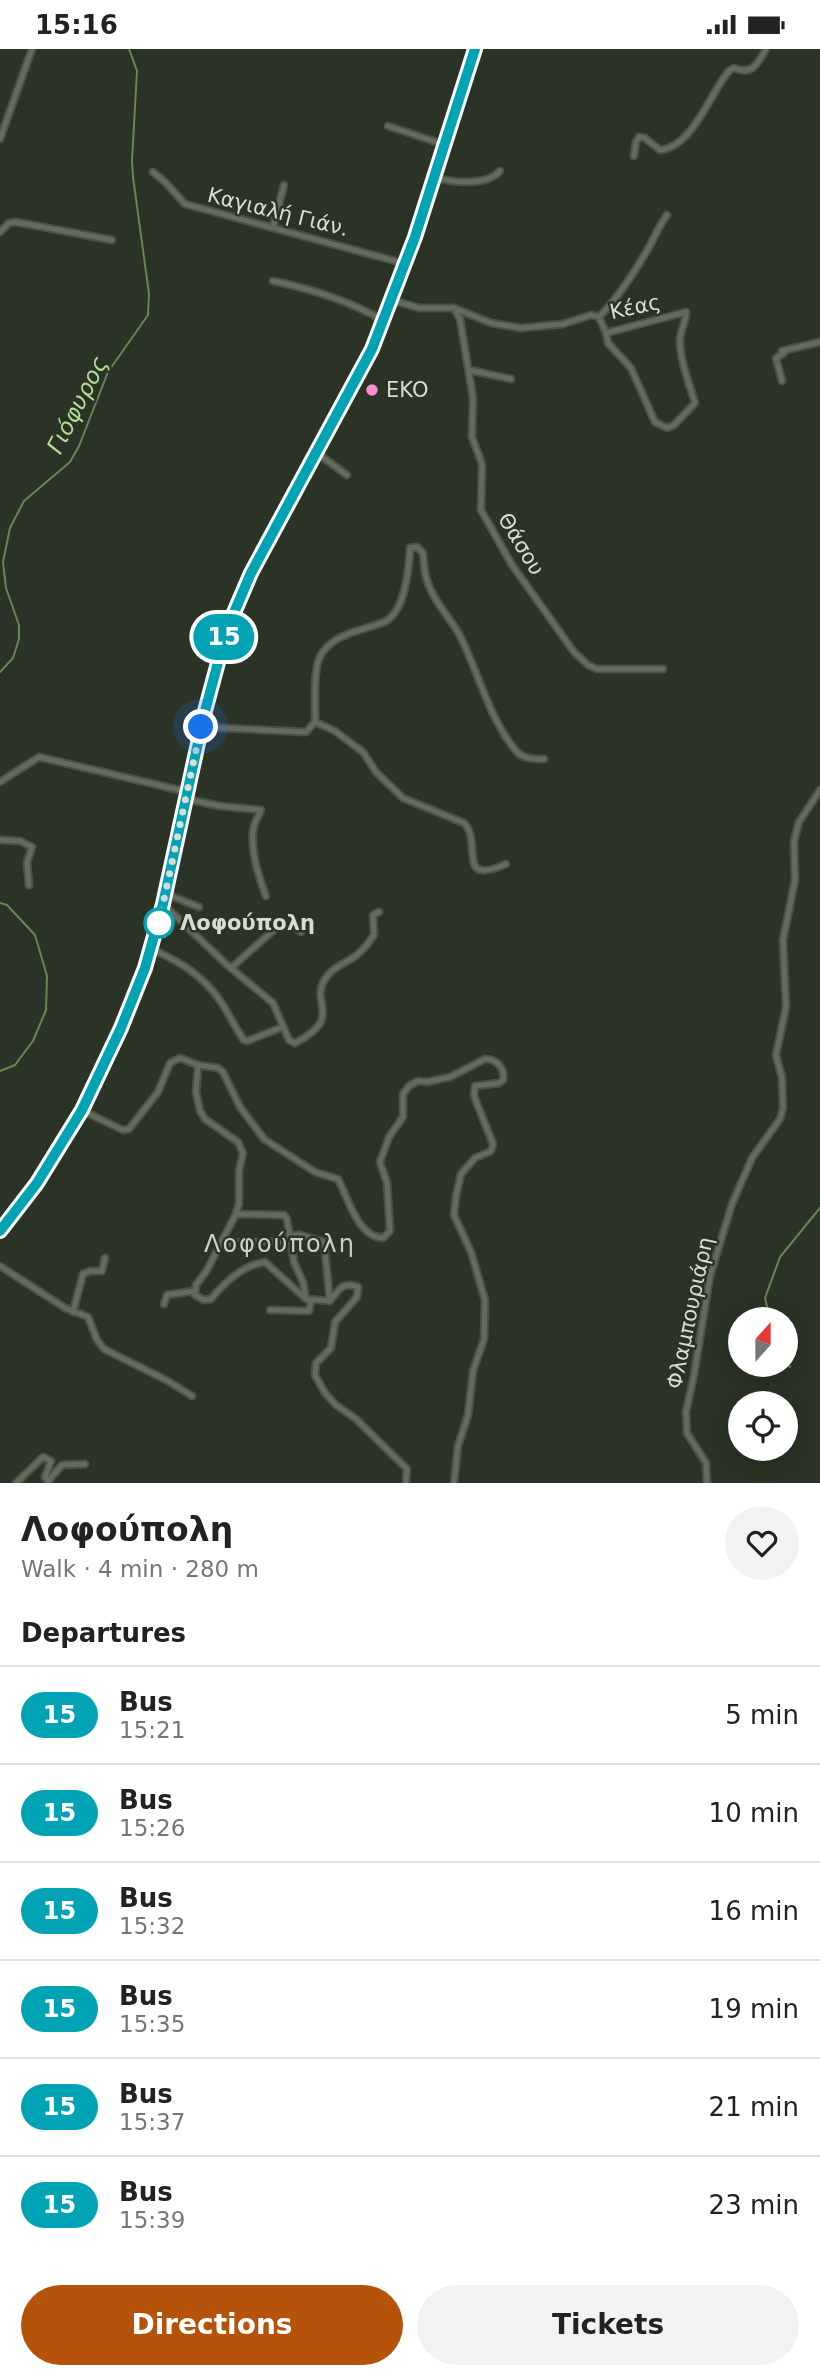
<!DOCTYPE html>
<html lang="en">
<head>
<meta charset="utf-8">
<style>
	body { margin:0; font-family:"DejaVu Sans",sans-serif; background:#f2f2f2; color:#222; height:100vh; display:flex; flex-direction:column; font-size:26px; white-space:nowrap }
	* { box-sizing:border-box; margin:0 }
	p { font-size:23px; color:#767676 }
	.icon { flex:none; width:38px; height:38px; fill:none; stroke:currentColor; stroke-width:2; stroke-linecap:round; stroke-linejoin:round }
	.map { position:relative; height:1434px; overflow:hidden }
	.sheet { display:flex; flex-direction:column; background:#fff; flex:1 }
	.sheet>* { flex:none }
	.badge { padding:0 14px; border-radius:23px; font-size:24px; line-height:46px }
	.needle { width:46px; rotate:21deg }
	.buttons { position:absolute; left:728px; top:1258px; display:grid; gap:14px }
	.buttons a { display:grid; place-items:center; width:70px; height:70px; border-radius:50%; background:#fff; box-shadow:0 4px 18px #0003; font-size:35px }
	.you { position:absolute; width:35px; height:35px; margin:-18px; border:5px solid #fff; border-radius:50%; background:#1a73e8; box-shadow:0 0 0 10px #1a73e833 }
	.map>.badge { position:absolute; translate:-50% -50%; box-shadow:0 0 0 4px #fff }
	h2 { padding:0 21px; font-size:26px; line-height:63px }
	.round { display:grid; place-items:center; flex:none; width:74px; height:74px; border-radius:37px; background:#f2f2f2 }
	.headline { display:flex; align-items:center; justify-content:space-between; height:119px; padding:0 21px }
	h1 { font-size:33px; font-weight:700; line-height:52px }
	.button { display:flex; gap:14px; margin-top:auto; padding:14px 21px }
	.button a { flex:1; height:80px; border-radius:42px; background:#b45309; color:#fff; font-size:28px; font-weight:700; line-height:80px; text-align:center }
	.button a+a { background:#f2f2f2; color:#222 }
	ul { padding:0; list-style:none }
	li { display:flex; align-items:center; gap:21px; height:98px; padding:0 21px; border-top:2px solid #e0e0e0 }
	li div { flex:1 }
	li b { display:block; font-size:26px }
	li em { font-style:normal }
	li .badge { min-width:77px; font-weight:700; text-align:center }
	.status { display:flex; justify-content:space-between; align-items:center; height:49px; padding:0 35px; background:#fff; direction:ltr }
	.status svg { height:19px; fill:currentColor }
	.map>svg:first-child { display:block }
	.lines { fill:none; stroke-linecap:round; stroke-linejoin:round }
	.stream { stroke:#668652; stroke-width:2 }
	.minor-casing { stroke:#4a5146; stroke-width:9 }
	.minor { stroke:#626b5c; stroke-width:5 }
	.line-casing { stroke:#fff; stroke-width:16 }
	.line { stroke:#00a3b4; stroke-width:10 }
	.walk { stroke:#d7dcd4; stroke-width:7; stroke-dasharray:0 12.6 }
	.poi-dot { fill:#f790ce; stroke:#2b3326; stroke-width:2.5 }
	.stop-dot { fill:#fff; stroke:#00a3b4; stroke-width:3.5 }
	.labels { text-anchor:middle; dominant-baseline:central; stroke-width:5; stroke-linejoin:round; paint-order:stroke }
	.street-label { font-size:21px; fill:#d7dcd4; stroke:#2b3326 }
	.poi-label { font-size:21px; fill:#d7dcd4; stroke:#2b3326; text-anchor:start }
	.stop-label { font-size:21px; font-weight:bold; fill:#d7dcd4; stroke:#2b3326; text-anchor:start }
	.water-label { font-size:23px; font-style:italic; fill:#afdf91; stroke:#2b3326 }
	.quarter-label { font-size:24px; letter-spacing:2px; fill:#c8d2c2; stroke:#2b3326 }
</style>
</head>
<body>
<div class="status"><b>15:16</b><svg viewBox="0 0 49 12"><path d="M0 12V9h3v3zM5 12V6h3v6zM10 12V3h3v9zM15 12V0h3v12zM26 1h20v11H26zM47 4h2v5h-2z"/></svg></div>
<div class="map">
<svg width="820" height="1434" viewBox="0 0 820 1434">
	<rect width="100%" height="100%" fill="#2b3326"/>
	<g class="lines">
		<!-- stream -->
		<g class="stream">
			<polyline points="0,623 13,609 19,590 19,576 6,539 3,513 10,479 24,452 70,413 79,397 108,323 148,266 149,245 133,128 132,112 137,22 129,0"/>
			<polyline points="0,854 7,856 35,886 47,927 46,961 33,992 15,1016 0,1022"/>
			<polyline points="770,1270 765,1249 780,1208 820,1159"/>
			<polyline points="786,1310 790,1318"/>
		</g>
		<defs>
			<g id="minor">
				<polyline points="388,77 445,96"/>
				<polyline points="0,90 32,0"/>
				<path d="M634,107l2,-14 3,-5 6,1 15,12c33,-3 50,-57 69,-79l5,-3c18,8 24,-5 32,-19"/>
				<polyline points="153,123 165,133 185,155 406,215"/>
				<path d="M435,128c17,6 52,9 65,-6"/>
				<polyline points="273,178 284,136"/>
				<polyline points="0,183 9,174 16,173 112,191"/>
				<path d="M273,232c39,8 77,20 111,40"/>
				<polyline points="392,251 419,259 454,259 491,274 521,279 563,275 591,266 599,268"/>
				<polyline points="454,259 460,270 473,349 472,388 482,415 481,461 512,516 574,603 588,616 597,620 663,620"/>
				<path d="M599,268l7,16 80,-21c0,11 -6,18 -6,28 0,22 9,42 15,63l-21,22 -7,3 -12,-6 -24,-54 -23,-25 -2,-10"/>
				<path d="M599,268c19,-19 35,-44 49,-68 7,-12 10,-22 19,-34"/>
				<polyline points="469,321 511,330"/>
				<polyline points="782,332 776,309 784,304 782,302 820,293"/>
				<polyline points="317,404 347,426"/>
				<path d="M315,673l20,9 28,21 13,20 27,26 61,25c19,19 -9,64 42,41"/>
				<path d="M201,678l105,5 9,-10c1,-18 -3,-55 7,-69 6,-9 16,-15 26,-19 12,-5 24,-7 36,-12 21,-9 25,-54 26,-74l7,-1 6,6c1,9 1,19 4,27 6,21 23,37 33,56 18,35 31,88 58,117 7,6 17,6 26,6"/>
				<polyline points="0,733 39,708 188,743"/>
				<path d="M186,750l34,7 41,4c-3,7 -7,13 -8,21 -2,20 6,47 13,65"/>
				<polyline points="0,791 20,792 32,798 27,813 29,836"/>
				<polyline points="166,845 199,858"/>
				<path d="M163,855l63,60 47,39 16,37 6,3c50,-26 14,-39 30,-64 6,-10 16,-14 26,-20 9,-5 17,-15 23,-24l-1,-20 6,-3"/>
				<path d="M152,900c28,13 51,26 69,53 8,12 14,26 23,38l3,1 36,-14"/>
				<polyline points="231,919 275,880 291,876 301,883"/>
				<path d="M198,1016l20,3 5,4 17,35 24,32 51,33 23,7c10,18 19,58 45,59l7,-7 -3,-48 -7,-21 9,-25 14,-20v-23l6,-8 9,-5 9,1 23,-5 35,-18c12,0 20,9 18,21l-4,3 -24,3 -1,10 19,48 -2,7 -16,7 -14,16 -5,22 -2,19 17,37 14,48 -1,39 -11,32 -5,44 -10,31 -4,37"/>
				<path d="M81,1061l42,20 6,-1 29,-37 12,-29 10,-5 18,7 -2,27 4,19 5,8 33,23 5,11 -4,18v32l-3,11 -29,56 -11,15 -1,10 9,5 7,-1c13,-16 32,-34 54,-37l41,37 24,2c8,-11 13,-20 28,-14l-1,10 -22,25 -4,26 -15,15 -1,12 10,18 11,12 20,14 51,50 -1,14"/>
				<polyline points="236,1165 284,1166 287,1170 294,1213 303,1233 306,1250"/>
				<polyline points="0,1182 37,1134 81,1061 121,979 145,919 163,855 209,644 227,580 259,508 346,352 372,300 415,189 475,0"/>
				<polyline points="289,1187 300,1186 324,1193 330,1252"/>
				<polyline points="220,1194 290,1192"/>
				<polyline points="0,1217 65,1259 88,1268 97,1291 104,1300 168,1332 192,1347"/>
				<polyline points="164,1255 167,1246 194,1242"/>
				<polyline points="270,1261 309,1262 311,1251"/>
				<polyline points="73,1263 83,1225 90,1222 102,1222 105,1209"/>
				<polyline points="16,1434 43,1408 51,1412 45,1428 48,1432 62,1416 85,1415"/>
				<polyline points="707,1434 706,1414 687,1384 686,1363 694,1326 710,1227 732,1155 752,1109 780,1070 783,1059 782,1029 776,1006 786,958 783,891 795,831 794,792 799,773 820,741"/>
			</g>
		</defs>
		<!-- minor casing -->
		<use href="#minor" class="minor-casing"/>
		<!-- minor -->
		<use href="#minor" class="minor"/>
	</g>
	<g class="lines">
		<defs>
			<polyline id="line" points="0,1182 37,1134 82,1061 121,979 145,919 163,855 205,662 227,580 251,524 372,300 415,188 475,0"/>
		</defs>
		<!-- line casing -->
		<use href="#line" class="line-casing"/>
		<!-- line -->
		<use href="#line" class="line"/>
		<!-- walk -->
		<polyline class="walk" points="159,874 201,678"/>
	</g>
	<!-- markers -->
	<circle class="poi-dot" cx="372" cy="341" r="7"/>
	<circle class="stop-dot" cx="159" cy="874" r="14"/>
	<g class="labels">
		<!-- street labels -->
		<g class="street-label">
			<text transform="translate(278 163) rotate(14)">Καγιαλή Γιάν.</text>
			<text transform="translate(635 258) rotate(-12)">Κέας</text>
			<text transform="translate(521 495) rotate(59)">Θάσου</text>
			<text transform="translate(690 1264) rotate(-78)">Φλαμπουριάρη</text>
		</g>
		<!-- poi labels -->
		<g class="poi-label">
			<text x="386" y="341">EKO</text>
		</g>
		<!-- stop labels -->
		<g class="stop-label">
			<text x="180" y="874">Λοφούπολη</text>
		</g>
		<!-- water labels -->
		<g class="water-label">
			<text transform="translate(77 356) rotate(-63)">Γιόφυρος</text>
		</g>
		<!-- quarter labels -->
		<g class="quarter-label">
			<text x="280" y="1195">Λοφούπολη</text>
		</g>
	</g>
</svg>
<div class="buttons">
<a><svg class="needle" viewBox="-14 -14 28 28"><path d="M0-13l5 13h-10z" fill="#e53935"/><path d="M0 13l5-13h-10z" fill="#767676"/></svg></a>
<a><svg class="icon" aria-label="locate" viewBox="0 0 24 24"><circle cx="12" cy="12" r="6"/><path d="M12 2v4M12 18v4M2 12h4M18 12h4"/></svg></a>
</div>
<div class="you" style="left:201px;top:678px"></div>
<b class="badge" style="left:224px;top:588px;background:#00a3b4;color:#fff">15</b>
</div>
<section class="sheet">
<div class="headline"><div><h1>Λοφούπολη</h1><p>Walk · 4 min · 280 m</p></div><a class="round"><svg class="icon" aria-label="heart" viewBox="0 0 24 24"><path d="M12 20l-8-8c-3-5 5-10 8-4 3-6 11-1 8 4z"/></svg></a></div>
<h2>Departures</h2>
<ul>
<li><span class="badge" style="background:#00a3b4;color:#fff">15</span><div><b>Bus</b><p>15:21</p></div><em>5 min</em></li>
<li><span class="badge" style="background:#00a3b4;color:#fff">15</span><div><b>Bus</b><p>15:26</p></div><em>10 min</em></li>
<li><span class="badge" style="background:#00a3b4;color:#fff">15</span><div><b>Bus</b><p>15:32</p></div><em>16 min</em></li>
<li><span class="badge" style="background:#00a3b4;color:#fff">15</span><div><b>Bus</b><p>15:35</p></div><em>19 min</em></li>
<li><span class="badge" style="background:#00a3b4;color:#fff">15</span><div><b>Bus</b><p>15:37</p></div><em>21 min</em></li>
<li><span class="badge" style="background:#00a3b4;color:#fff">15</span><div><b>Bus</b><p>15:39</p></div><em>23 min</em></li>
</ul>
<div class="button"><a>Directions</a><a>Tickets</a></div>
</section>
</body>
</html>
